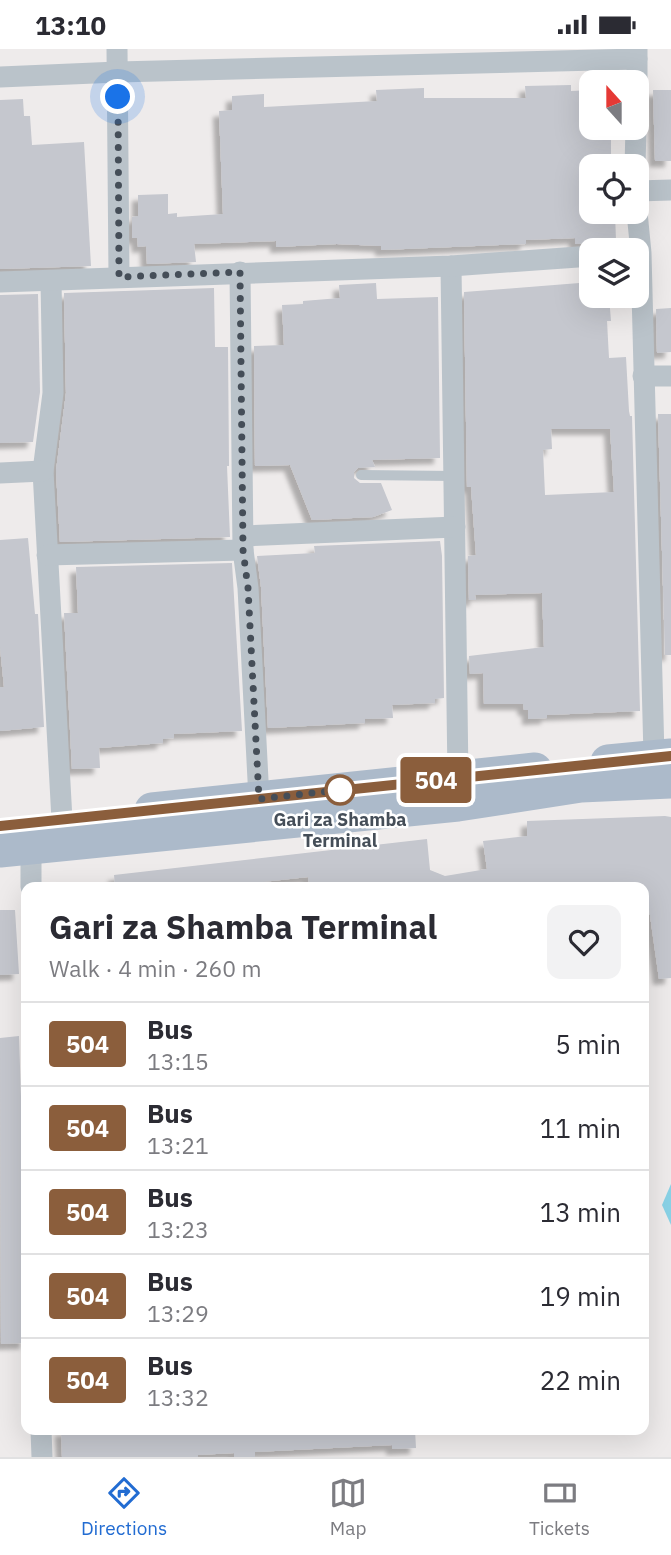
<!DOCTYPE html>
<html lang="en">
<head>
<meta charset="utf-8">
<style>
	body { margin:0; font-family:"IBM Plex Sans",sans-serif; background:#f2f2f3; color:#2b2b33; height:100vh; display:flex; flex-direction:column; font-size:26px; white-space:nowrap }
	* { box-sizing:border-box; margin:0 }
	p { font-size:23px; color:#7c7c81 }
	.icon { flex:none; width:38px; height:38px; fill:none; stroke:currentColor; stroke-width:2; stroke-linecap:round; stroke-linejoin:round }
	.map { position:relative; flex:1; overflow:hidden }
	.panel { position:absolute; left:21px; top:833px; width:628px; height:553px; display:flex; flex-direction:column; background:#fff; border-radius:14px; box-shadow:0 7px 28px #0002 }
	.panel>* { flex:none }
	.badge { padding:0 14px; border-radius:5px; font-size:24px; line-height:46px }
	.needle { width:46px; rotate:339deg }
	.tools { position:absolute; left:579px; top:21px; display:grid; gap:14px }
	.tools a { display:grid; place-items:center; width:70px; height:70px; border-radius:14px; background:#fff; box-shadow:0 7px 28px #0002; font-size:35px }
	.you { position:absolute; width:35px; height:35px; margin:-18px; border:5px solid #fff; border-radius:50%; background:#1a73e8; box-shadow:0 0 0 10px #1a73e833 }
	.map>.badge { position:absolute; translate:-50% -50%; box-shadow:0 0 0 4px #fff }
	.round { display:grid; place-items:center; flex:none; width:74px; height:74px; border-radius:14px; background:#f2f2f3 }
	.overview { display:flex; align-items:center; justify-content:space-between; height:119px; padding:0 28px }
	h1 { font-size:33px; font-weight:700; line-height:52px }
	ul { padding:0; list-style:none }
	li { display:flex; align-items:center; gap:21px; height:84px; padding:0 28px; border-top:2px solid #e1e1e2 }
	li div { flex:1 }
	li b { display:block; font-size:26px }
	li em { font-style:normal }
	li .badge { min-width:77px; font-weight:700; text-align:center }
	.status { display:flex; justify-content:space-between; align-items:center; height:49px; padding:0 35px; background:#fff; direction:ltr }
	.status svg { height:19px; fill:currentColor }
	.tabs { display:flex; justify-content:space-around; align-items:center; height:98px; border-top:2px solid #e1e1e2; background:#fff; font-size:19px; color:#7c7c81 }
	.tabs a { display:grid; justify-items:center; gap:4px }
	.tabs .selected { color:#226cd2 }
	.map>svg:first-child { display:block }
	.water { fill:#89d2e6 }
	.building { fill:#c5c7ce; fill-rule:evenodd; filter:url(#shadow) }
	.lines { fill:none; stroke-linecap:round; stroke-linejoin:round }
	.lane { stroke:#bac3ca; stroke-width:10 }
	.street { stroke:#bac3ca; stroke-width:21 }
	.primary { stroke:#acbaca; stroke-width:35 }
	.line-casing { stroke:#fff; stroke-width:16 }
	.line { stroke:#8b5e3c; stroke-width:10 }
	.walk { stroke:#454e58; stroke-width:7; stroke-dasharray:0 12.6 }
	.stop-dot { fill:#fff; stroke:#8b5e3c; stroke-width:3.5 }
	.labels { text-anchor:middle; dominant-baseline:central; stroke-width:5; stroke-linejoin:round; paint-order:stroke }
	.stop-label { font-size:18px; font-weight:bold; fill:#454e58; stroke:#fff }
</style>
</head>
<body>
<div class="status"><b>13:10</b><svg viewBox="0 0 49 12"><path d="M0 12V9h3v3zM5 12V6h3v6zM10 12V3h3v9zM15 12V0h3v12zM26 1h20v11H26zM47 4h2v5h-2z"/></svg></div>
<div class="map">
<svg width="671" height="1408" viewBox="0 0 671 1408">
	<defs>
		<filter id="shadow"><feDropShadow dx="-6" dy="6" stdDeviation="2" flood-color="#0004"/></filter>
	</defs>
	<rect width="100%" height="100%" fill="#eeebeb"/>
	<!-- water -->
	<polygon class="water" points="671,1135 671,1176 662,1156"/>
	<!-- building -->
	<g class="building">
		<polygon points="571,36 571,42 592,41 592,79 611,79 611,117 592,117 592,163 615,163 616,192 599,193 599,197 591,194 575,195 575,189 526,191 526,195 381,201 381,197 337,195 276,198 276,192 194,195 196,213 147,215 146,197 138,198 137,189 132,189 132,168 138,167 138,146 168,145 168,165 177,164 177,168 223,165 219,62 232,61 232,47 264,45 264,58 377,52 376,41 424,39 424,49 526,49 525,37"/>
		<polygon points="653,41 671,41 671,112 655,112"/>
		<polygon points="23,50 24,67 30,67 32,96 84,93 91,217 0,220 0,51"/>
		<path d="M592,233v14h17l2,25h-4l2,37 17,-1 3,54 1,5h2l8,295 -93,4v3l-19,1v-9h-4l-1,-6h-39l-1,-31 -13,1 -1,-18 75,-9 -2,-54 -67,2 1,5h-7l-1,-44 8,-1 -5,-68h-4l-3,-195zM551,380h59l4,63 -69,3 -2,-45 9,-1z"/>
		<polygon points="376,234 377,250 438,248 440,409 372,411 375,418 358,419 354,423 354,429 360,434 381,434 392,461 373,468 312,471 290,416 255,417 254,297 284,296 282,256 303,255 303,252 340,249 339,236"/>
		<polygon points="214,239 215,298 228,298 229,417 227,417 230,488 60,493 56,422 66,344 64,244"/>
		<polygon points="38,245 40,343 33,393 0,394 0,246"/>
		<polygon points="671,259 671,303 657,304 656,260"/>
		<polygon points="658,365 671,365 671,606 665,606"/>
		<polygon points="28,489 35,565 38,565 44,678 0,682 0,638 4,638 0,598 0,491"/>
		<polygon points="440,492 442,507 444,649 435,650 435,654 392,656 393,669 365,670 365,674 268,679 261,538 257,507 315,504 314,497"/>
		<polygon points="232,514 242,682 174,685 174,689 163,690 163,694 99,699 100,719 72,720 64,564 78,564 76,518"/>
		<polygon points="665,767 671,768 671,929 659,930 646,838 309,838 308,828 218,838 115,838 114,826 427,790 430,821 445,827 487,820 483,792 527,787 527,772"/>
		<polygon points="0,861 15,861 19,925 0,926"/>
		<polygon points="19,987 21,1048 26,1048 26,1294 1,1295 0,989"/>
		<polygon points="61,1381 415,1381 416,1399 392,1400 392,1396 255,1403 255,1408 234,1408 234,1404 198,1406 198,1408 62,1408"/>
	</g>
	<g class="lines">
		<!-- lane -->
		<polyline class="lane" points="361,426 454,427"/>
		<!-- street -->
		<g class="street">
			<polyline points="117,0 119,228"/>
			<polyline points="0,28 118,23 637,10"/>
			<polyline points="637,33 637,0"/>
			<polyline points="635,117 636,79"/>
			<polyline points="637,142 671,141"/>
			<polyline points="637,163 641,204 654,707"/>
			<polyline points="451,217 458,729"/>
			<polyline points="240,223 243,501 248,539 259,750"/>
			<polyline points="51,232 53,344 43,422 62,771"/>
			<polyline points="0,233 451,217 592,207"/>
			<polyline points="643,327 671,327"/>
			<polyline points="0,424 43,422"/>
			<polyline points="244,487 455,478"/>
			<polyline points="47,506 243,501"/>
			<polyline points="31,797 31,838"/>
			<polyline points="41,1381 42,1408"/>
		</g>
		<!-- primary -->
		<g class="primary">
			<polyline points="608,713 671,707"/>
			<polyline points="152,761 535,721"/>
			<polyline points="0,801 458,755 581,736 671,732"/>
		</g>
	</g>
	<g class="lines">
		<defs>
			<polyline id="line" points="0,777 671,707"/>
		</defs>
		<!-- line casing -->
		<use href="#line" class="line-casing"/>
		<!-- line -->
		<use href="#line" class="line"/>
		<!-- walk -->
		<polyline class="walk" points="118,48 119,228 240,223 243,501 248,539 259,750 340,741"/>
	</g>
	<!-- markers -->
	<circle class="stop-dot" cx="340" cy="741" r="14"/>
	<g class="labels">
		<!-- stop labels -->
		<g class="stop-label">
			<text x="340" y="770">Gari za Shamba<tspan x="340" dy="21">Terminal</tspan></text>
		</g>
	</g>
</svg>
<div class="tools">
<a><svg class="needle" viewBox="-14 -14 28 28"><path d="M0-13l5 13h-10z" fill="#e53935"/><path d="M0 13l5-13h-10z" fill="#7c7c81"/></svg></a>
<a><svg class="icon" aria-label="locate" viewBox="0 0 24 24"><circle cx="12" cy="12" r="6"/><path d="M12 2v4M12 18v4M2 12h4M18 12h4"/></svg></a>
<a><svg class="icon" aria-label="layers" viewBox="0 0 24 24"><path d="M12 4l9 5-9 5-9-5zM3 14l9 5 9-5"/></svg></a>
</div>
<div class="you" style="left:118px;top:48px"></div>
<b class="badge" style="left:436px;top:731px;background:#8b5e3c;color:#fff">504</b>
<section class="panel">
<div class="overview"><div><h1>Gari za Shamba Terminal</h1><p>Walk · 4 min · 260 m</p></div><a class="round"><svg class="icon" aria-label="heart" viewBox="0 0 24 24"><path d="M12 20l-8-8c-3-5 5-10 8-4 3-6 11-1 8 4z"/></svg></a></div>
<ul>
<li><span class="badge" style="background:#8b5e3c;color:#fff">504</span><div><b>Bus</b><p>13:15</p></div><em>5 min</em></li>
<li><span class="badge" style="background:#8b5e3c;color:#fff">504</span><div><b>Bus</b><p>13:21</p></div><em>11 min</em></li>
<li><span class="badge" style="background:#8b5e3c;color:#fff">504</span><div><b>Bus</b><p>13:23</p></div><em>13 min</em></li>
<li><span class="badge" style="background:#8b5e3c;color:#fff">504</span><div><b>Bus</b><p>13:29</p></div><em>19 min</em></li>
<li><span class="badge" style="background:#8b5e3c;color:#fff">504</span><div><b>Bus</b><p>13:32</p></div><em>22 min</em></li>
</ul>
</section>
</div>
<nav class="tabs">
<a class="selected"><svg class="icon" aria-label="directions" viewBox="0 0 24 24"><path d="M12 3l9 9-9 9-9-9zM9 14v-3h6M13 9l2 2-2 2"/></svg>Directions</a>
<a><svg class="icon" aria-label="map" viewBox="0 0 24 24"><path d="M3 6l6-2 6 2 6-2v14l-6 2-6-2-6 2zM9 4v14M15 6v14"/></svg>Map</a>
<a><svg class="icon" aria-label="tickets" viewBox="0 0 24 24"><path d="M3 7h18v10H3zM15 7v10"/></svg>Tickets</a>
</nav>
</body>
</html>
